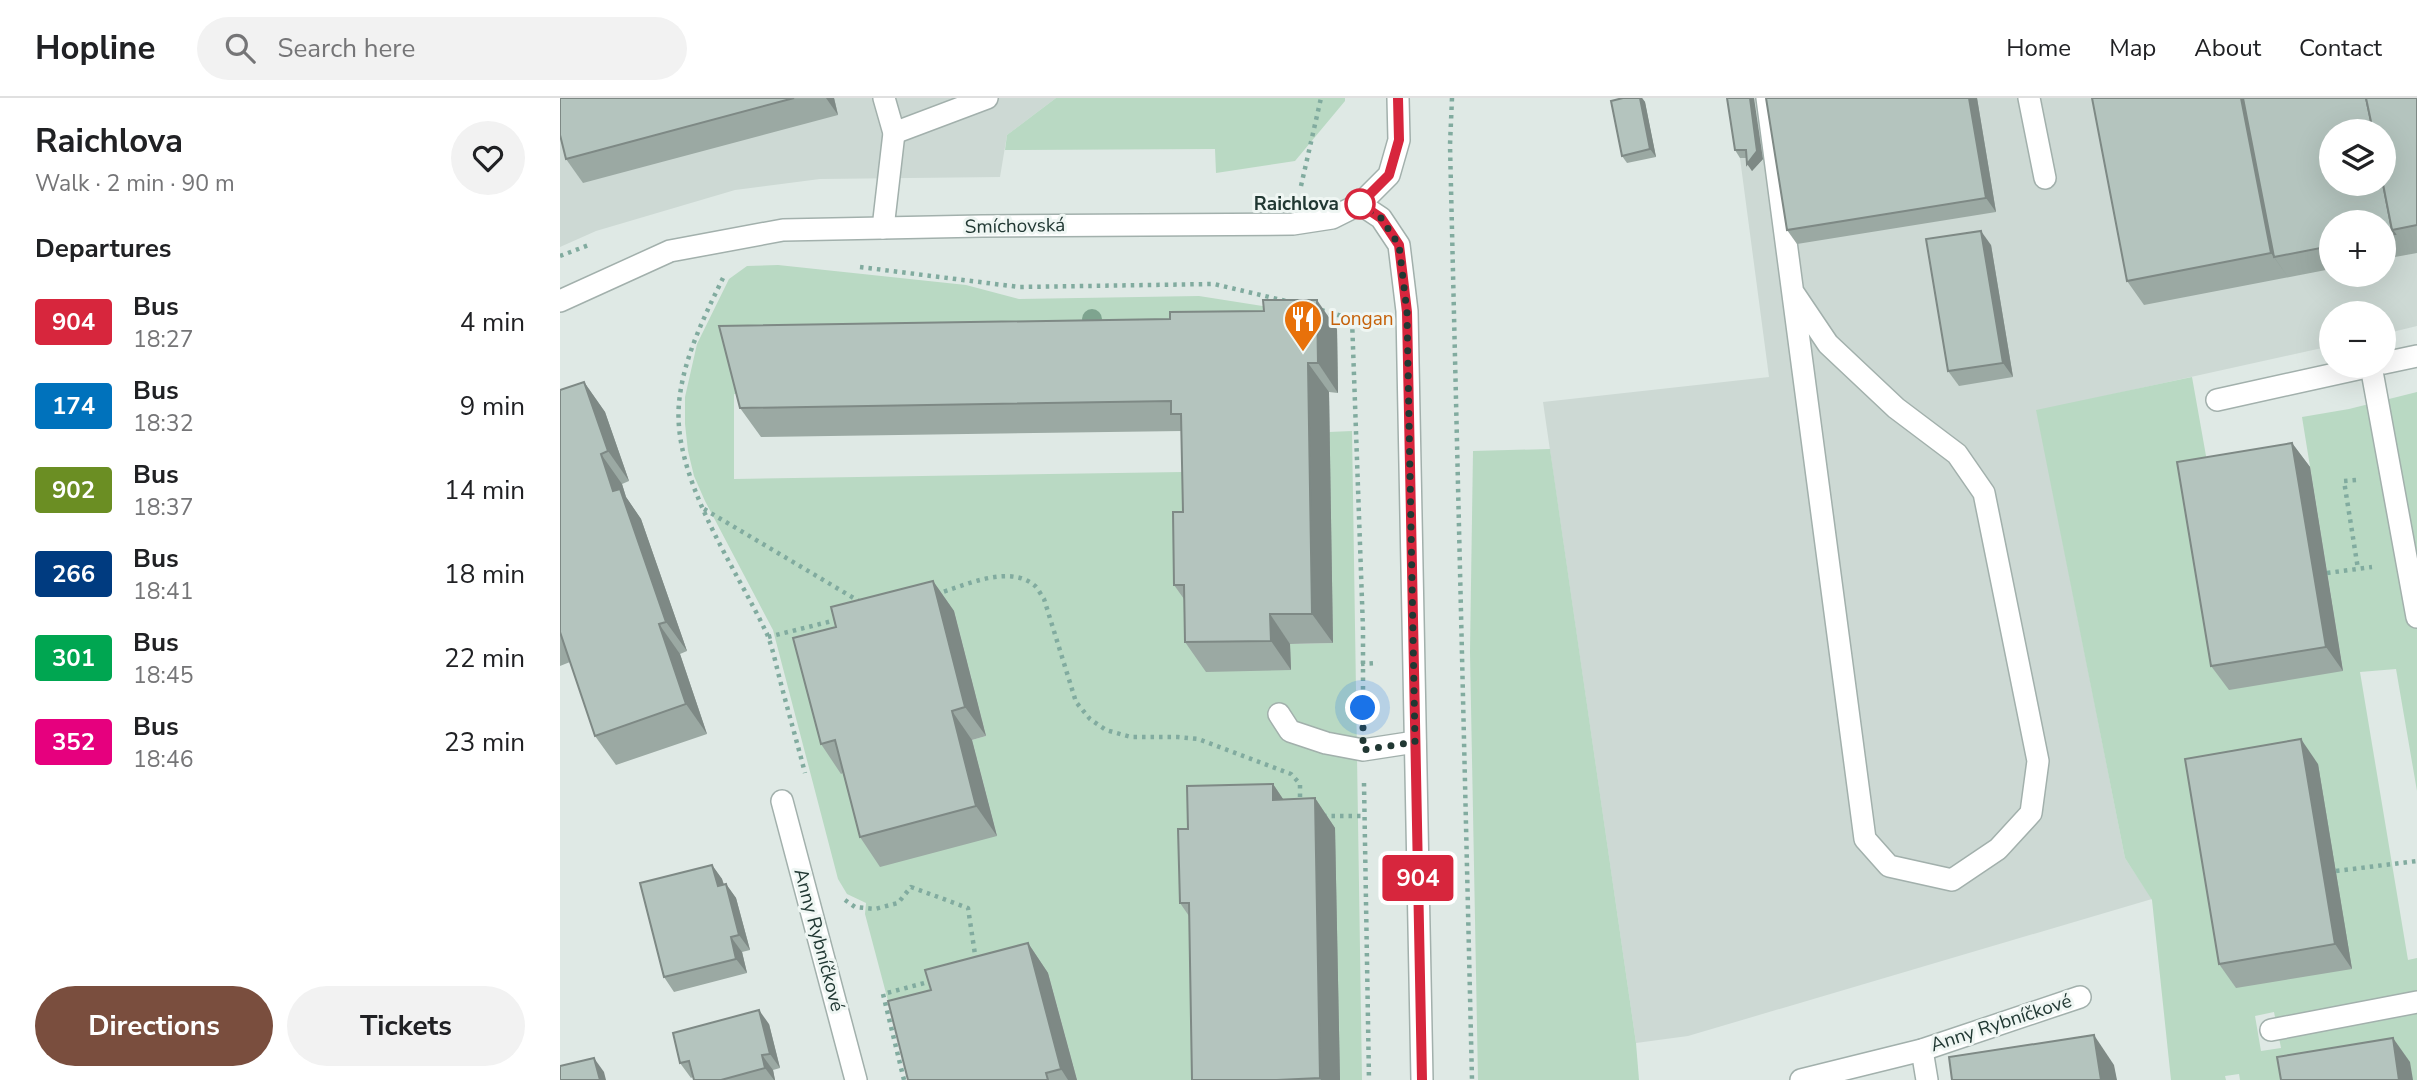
<!DOCTYPE html>
<html lang="en">
<head>
<meta charset="utf-8">
<style>
	body { margin:0; font-family:"Nunito Sans",sans-serif; background:#f2f2f2; color:#202124; height:100vh; display:flex; flex-direction:column; font-size:26px; white-space:nowrap }
	* { box-sizing:border-box; margin:0 }
	p { font-size:23px; color:#757577 }
	.icon { flex:none; width:38px; height:38px; fill:none; stroke:currentColor; stroke-width:2; stroke-linecap:round; stroke-linejoin:round }
	.map { position:relative; flex:1; overflow:hidden }
	.drawer { display:flex; flex-direction:column; background:#fff; width:560px }
	.drawer>* { flex:none }
	.badge { padding:0 14px; border-radius:5px; font-size:24px; line-height:46px }
	.tools { position:absolute; left:1759px; top:21px; display:grid; gap:14px }
	.tools a { display:grid; place-items:center; width:77px; height:77px; border-radius:50%; background:#fff; box-shadow:0 7px 28px #0002; font-size:35px }
	.you { position:absolute; width:35px; height:35px; margin:-18px; border:5px solid #fff; border-radius:50%; background:#1a73e8; box-shadow:0 0 0 10px #1a73e833 }
	.map>.badge { position:absolute; translate:-50% -50%; box-shadow:0 0 0 4px #fff }
	h2 { padding:0 35px; font-size:26px; line-height:63px }
	.round { display:grid; place-items:center; flex:none; width:74px; height:74px; border-radius:37px; background:#f2f2f2 }
	.summary { display:flex; align-items:center; justify-content:space-between; height:119px; padding:0 35px }
	h1 { font-size:33px; font-weight:700; line-height:52px }
	.cta { display:flex; gap:14px; margin-top:auto; padding:14px 35px }
	.cta a { flex:1; height:80px; border-radius:42px; background:#7a4e3e; color:#fff; font-size:28px; font-weight:700; line-height:80px; text-align:center }
	.cta a+a { background:#f2f2f2; color:#202124 }
	ul { padding:0; list-style:none }
	li { display:flex; align-items:center; gap:21px; height:84px; padding:0 35px }
	li div { flex:1 }
	li b { display:block; font-size:26px }
	li em { font-style:normal }
	li .badge { min-width:77px; font-weight:700; text-align:center }
	header { display:flex; align-items:center; gap:42px; box-sizing:border-box; height:98px; padding:0 35px; background:#fff; border-bottom:2px solid #e0e0e0 }
	header strong { font-size:33px }
	nav { display:flex; gap:38px; margin-inline-start:auto; font-size:24px }
	.search { width:490px; height:63px; background:#f2f2f2; display:flex; align-items:center; gap:18px; box-sizing:border-box; padding:0 24px; border-radius:38px; color:#757577; font-size:26px }
	main { display:flex; flex:1; min-height:0 }
	.map>svg:first-child { display:block }
	.built { fill:#cdd9d4; fill-rule:evenodd }
	.green { fill:#b9d9c3; fill-rule:evenodd }
	.lines { fill:none; stroke-linecap:round; stroke-linejoin:round }
	.service-casing { stroke:#a2b0ac; stroke-width:24 }
	.minor-casing { stroke:#a2b0ac; stroke-width:24 }
	.tertiary-casing { stroke:#a2b0ac; stroke-width:24 }
	.path { stroke:#81ab9f; stroke-width:4.5; stroke-dasharray:3.5 5; stroke-linecap:butt }
	.service { stroke:#fff; stroke-width:21 }
	.minor { stroke:#fff; stroke-width:21 }
	.tertiary { stroke:#fff; stroke-width:21 }
	.tree { fill:#7ea48f }
	.wall { fill:#9ba9a3 }
	.shaded-wall { fill:#7e8985 }
	.building { fill:#b4c4be; stroke:#7e8985; stroke-width:2 }
	.line-casing { stroke:#fff; stroke-width:16 }
	.line { stroke:#d7263d; stroke-width:10 }
	.walk { stroke:#213833; stroke-width:7; stroke-dasharray:0 12.6 }
	.stop-dot { fill:#fff; stroke:#d7263d; stroke-width:3.5 }
	.labels { text-anchor:middle; dominant-baseline:central; stroke-width:6; stroke-linejoin:round; paint-order:stroke }
	.stop-label { font-size:19px; font-weight:bold; fill:#213833; stroke:#eff6f3; text-anchor:end }
	.street-label { font-size:19px; fill:#213833; stroke:#eff6f3 }
	.food-label { font-size:19px; fill:#c56008; stroke:#eff6f3; text-anchor:start }
</style>
</head>
<body>
<header>
<strong>Hopline</strong>
<div class="search"><svg class="icon" aria-label="search" viewBox="0 0 24 24"><circle cx="10" cy="10" r="6"/><path d="M15 15l6 6"/></svg>Search here</div>
<nav><a>Home</a><a>Map</a><a>About</a><a>Contact</a></nav>
</header>
<main>
<section class="drawer">
<div class="summary"><div><h1>Raichlova</h1><p>Walk · 2 min · 90 m</p></div><a class="round"><svg class="icon" aria-label="heart" viewBox="0 0 24 24"><path d="M12 20l-8-8c-3-5 5-10 8-4 3-6 11-1 8 4z"/></svg></a></div>
<h2>Departures</h2>
<ul>
<li><span class="badge" style="background:#d7263d;color:#fff">904</span><div><b>Bus</b><p>18:27</p></div><em>4 min</em></li>
<li><span class="badge" style="background:#0072bc;color:#fff">174</span><div><b>Bus</b><p>18:32</p></div><em>9 min</em></li>
<li><span class="badge" style="background:#6b8e23;color:#fff">902</span><div><b>Bus</b><p>18:37</p></div><em>14 min</em></li>
<li><span class="badge" style="background:#003b80;color:#fff">266</span><div><b>Bus</b><p>18:41</p></div><em>18 min</em></li>
<li><span class="badge" style="background:#00a651;color:#fff">301</span><div><b>Bus</b><p>18:45</p></div><em>22 min</em></li>
<li><span class="badge" style="background:#e6007e;color:#fff">352</span><div><b>Bus</b><p>18:46</p></div><em>23 min</em></li>
</ul>
<div class="cta"><a>Directions</a><a>Tickets</a></div>
</section>
<div class="map">
<svg width="1857" height="982" viewBox="0 0 1857 982">
	<rect width="100%" height="100%" fill="#dfe9e5"/>
	<!-- built -->
	<g class="built">
		<polygon points="0,0 496,0 447,37 440,79 260,81 175,92 36,133 0,149"/>
		<path d="M1172,0h685v228l-33,8v-21h-53v33l-294,65 88,447 27,41 -464,137 -52,7 -93,-641 226,-25zM1771,33h53v53h-53zM1771,124h53v53h-53z"/>
	</g>
	<!-- green -->
	<g class="green">
		<polygon points="496,0 785,0 785,3 735,63 656,75 655,51 445,52 447,37"/>
		<path d="M218,167l188,20 53,14 180,-3 77,12 4,4 -530,82h-16v85l449,-7 107,172 42,-1 -3,-211 23,-1 10,649h-285l-29,-107 -139,107 -44,-166 1,-11 -19,-9 -9,-15 -65,-249 -68,-129 -11,-25 -6,-25 -3,-27v-27l12,-53 32,-65 18,-13zM394,513l32,125 -14,4 25,96 -141,-66z"/>
		<path d="M1632,279l19,107 132,187 -41,-254 47,-8 68,-17v399l-21,-122 -36,3 48,288 9,-2v122h-177l-1,-6 -14,2 1,4h-55l-19,-180 -27,-42 -89,-448zM1714,914l7,36 -20,3 -6,-35z"/>
		<polygon points="990,351 1076,945 1079,982 918,982 910,554 913,353"/>
	</g>
	<g class="lines">
		<defs>
			<g id="service">
				<polyline points="1207,0 1305,741 1329,768 1392,782 1438,751 1471,715 1478,663 1424,395 1397,356 1336,310 1268,246 1233,194"/>
				<polyline points="1469,0 1485,80"/>
				<polyline points="334,35 427,0"/>
				<polyline points="323,130 334,35 324,0"/>
				<polyline points="719,616 730,633 766,645 803,652 855,644"/>
				<polyline points="1362,952 1367,982"/>
				<polyline points="1241,982 1362,952 1520,899"/>
			</g>
			<g id="minor">
				<polyline points="800,106 821,120 839,147 847,213 862,982"/>
				<polyline points="1824,265 1857,258"/>
				<polyline points="1811,268 1857,519"/>
				<polyline points="1657,302 1811,268"/>
				<polyline points="222,703 296,982"/>
				<polyline points="1711,932 1857,904"/>
			</g>
			<polyline id="tertiary" points="0,203 110,153 223,132 422,128 733,126 772,120 800,106 829,77 839,42 838,0"/>
		</defs>
		<!-- service casing -->
		<use href="#service" class="service-casing"/>
		<!-- minor casing -->
		<use href="#minor" class="minor-casing"/>
		<!-- tertiary casing -->
		<use href="#tertiary" class="tertiary-casing"/>
		<!-- path -->
		<g class="path">
			<polyline points="892,0 890,47 912,982"/>
			<polyline points="741,88 761,0"/>
			<polyline points="0,158 29,147 30,149"/>
			<polyline points="300,169 459,189 654,186 726,203"/>
			<path d="M163,180c-19,39 -40,81 -44,125 -7,75 57,165 88,231 6,15 9,31 13,46 8,31 17,62 25,93"/>
			<polyline points="761,212 792,221 803,531 803,617"/>
			<polyline points="1796,382 1784,383 1798,471"/>
			<polyline points="144,411 302,505"/>
			<polyline points="1767,475 1812,469"/>
			<path d="M376,496c28,-8 72,-30 98,-9 4,3 7,10 10,14l32,103 14,17 16,11 25,7h47l20,2 93,35 9,10v18"/>
			<polyline points="208,539 280,521"/>
			<polyline points="801,566 818,565"/>
			<polyline points="804,685 809,982"/>
			<polyline points="763,718 804,718"/>
			<polyline points="1776,773 1857,763"/>
			<polyline points="285,802 295,809 315,811 338,805 351,789 408,810 416,863"/>
			<polyline points="344,982 323,896 372,883"/>
		</g>
		<!-- service -->
		<use href="#service" class="service"/>
		<!-- minor -->
		<use href="#minor" class="minor"/>
		<!-- tertiary -->
		<use href="#tertiary" class="tertiary"/>
	</g>
	<!-- trees -->
	<circle class="tree" cx="532" cy="221" r="10"/>
	<!-- wall -->
	<g class="wall">
		<polygon points="0,0 274,0 278,17 23,85 6,61"/>
		<polygon points="1063,0 1082,0 1085,4 1096,59 1067,65 1062,58"/>
		<polygon points="1167,0 1203,61 1192,73 1186,60 1180,60 1175,52"/>
		<polygon points="1417,0 1436,114 1237,146 1227,132"/>
		<polygon points="1857,0 1857,155 1824,161 1824,124 1771,124 1771,171 1584,207 1567,183"/>
		<polygon points="1431,147 1453,279 1399,288 1388,273"/>
		<polygon points="704,213 777,231 778,295 769,294 773,545 730,546 731,572 646,574 625,544 624,501 614,487 623,414 622,333 201,339 180,310 610,221"/>
		<polygon points="24,284 45,314 69,383 62,386 66,399 81,421 127,553 120,556 147,636 56,667 35,638 10,564 0,568 0,292"/>
		<polygon points="1732,345 1750,369 1783,573 1669,592 1651,568"/>
		<polygon points="373,483 394,513 426,638 412,642 437,738 320,769 300,739 283,675 281,676 261,646 276,529"/>
		<polygon points="1758,666 1792,871 1676,890 1659,866"/>
		<polygon points="713,686 723,701 755,700 775,730 780,982 632,982 629,818 620,805 628,731"/>
		<polygon points="152,767 162,781 164,786 166,786 176,800 190,852 182,854 187,875 114,894 104,879"/>
		<polygon points="468,845 488,875 517,982 348,982 371,892"/>
		<polygon points="209,926 220,970 213,972 215,982 134,982 133,979 131,980 120,965"/>
	</g>
	<!-- shaded-wall -->
	<g class="shaded-wall">
		<polygon points="266,0 274,0 278,17"/>
		<polygon points="1080,0 1082,0 1085,4 1096,59 1090,51"/>
		<polygon points="1190,0 1194,0 1203,61 1192,73 1187,66"/>
		<polygon points="1409,0 1417,0 1436,114 1426,100"/>
		<polygon points="1681,0 1694,0 1714,159 1728,179 1711,155"/>
		<polygon points="1421,133 1431,147 1453,279 1443,265"/>
		<polygon points="757,202 777,231 778,295 758,265"/>
		<polygon points="748,265 769,294 773,545 752,516"/>
		<polygon points="24,284 45,314 69,383 48,353"/>
		<polygon points="1732,345 1750,369 1783,573 1766,549"/>
		<polygon points="41,356 62,386 66,399 81,421 127,553 106,524 53,393"/>
		<polygon points="373,483 394,513 426,638 405,609"/>
		<polygon points="710,516 730,546 731,572 711,543"/>
		<polygon points="99,526 120,556 147,636 126,606"/>
		<polygon points="392,613 412,642 437,738 416,708"/>
		<polygon points="1741,641 1758,666 1792,871 1775,846"/>
		<polygon points="713,686 733,716 713,702"/>
		<polygon points="755,700 775,730 780,982 761,982 760,980"/>
		<polygon points="152,767 162,781 168,803 158,788"/>
		<polygon points="166,786 176,800 190,852 179,837"/>
		<polygon points="171,839 182,854 187,875 176,861"/>
		<polygon points="468,845 488,875 517,982 508,982 501,971"/>
		<polygon points="199,912 209,926 220,970 210,956"/>
		<polygon points="1534,937 1554,967 1557,982 1541,982"/>
		<polygon points="1833,940 1850,964 1853,982 1839,982"/>
		<polygon points="202,957 213,972 215,982 214,982 205,970"/>
		<polygon points="34,960 44,974 46,982 40,982"/>
	</g>
	<!-- building -->
	<g class="building">
		<polygon points="0,0 234,0 6,61 0,37"/>
		<polygon points="1063,0 1080,0 1090,51 1062,58 1051,3"/>
		<polygon points="1167,0 1190,0 1197,53 1187,66 1186,52 1175,52"/>
		<polygon points="1206,0 1409,0 1426,100 1227,132"/>
		<polygon points="1532,0 1681,0 1711,155 1567,183"/>
		<polygon points="1683,0 1806,0 1813,33 1771,33 1771,86 1823,86 1832,132 1835,136 1824,138 1824,124 1771,124 1771,148 1714,159"/>
		<polygon points="1806,0 1857,0 1857,127 1832,132 1823,86 1824,33 1813,33"/>
		<polygon points="1421,133 1443,265 1388,273 1366,141"/>
		<polygon points="703,202 757,202 758,265 748,265 752,516 710,516 711,543 625,544 624,487 614,487 613,414 623,414 621,316 611,316 611,303 180,310 159,228 610,221 610,214 704,213"/>
		<polygon points="24,284 48,353 41,356 53,393 60,391 106,524 99,526 126,606 35,638 0,534 0,292"/>
		<polygon points="1732,345 1766,549 1651,568 1617,364"/>
		<polygon points="373,483 405,609 392,613 416,708 300,739 275,642 261,646 233,540 276,529 271,509"/>
		<polygon points="1741,641 1775,846 1659,866 1625,661"/>
		<polygon points="713,686 713,702 755,700 760,980 717,982 632,982 629,805 620,805 618,731 628,731 627,688"/>
		<polygon points="152,767 158,788 166,786 179,837 171,839 176,861 104,879 80,785"/>
		<polygon points="468,845 501,971 486,975 488,982 348,982 328,903 371,892 365,872"/>
		<polygon points="199,912 210,956 202,957 205,970 161,982 134,982 129,963 120,965 113,935"/>
		<polygon points="1534,937 1541,982 1392,982 1389,959"/>
		<polygon points="1833,940 1839,982 1721,982 1717,959"/>
		<polygon points="34,960 40,982 0,982 0,968"/>
	</g>
	<g class="lines">
		<defs>
			<polyline id="line" points="838,0 839,42 829,77 800,106 821,120 839,147 847,214 862,982"/>
		</defs>
		<!-- line casing -->
		<use href="#line" class="line-casing"/>
		<!-- line -->
		<use href="#line" class="line"/>
		<!-- walk -->
		<polyline class="walk" points="800,106 821,120 839,147 847,214 855,644 803,652 803,610"/>
	</g>
	<!-- icons -->
	<defs>
		<symbol id="restaurant-pin" viewBox="-11 -11 22 30"><path d="M0 17L-7.5 6A9.5 9.5 0 1 1 7.5 6Z" fill="#e8710a" stroke="#eff6f3"/><path d="M-5-6h1v4h1v-4h1v4h1v-4h1v5L-1.5 .5V6h-2V.5L-5-1ZM5-6V6H3V1.5H1.5Q1.5-4 5-6Z" fill="#fff"/></symbol>
	</defs>
	<g fill-rule="evenodd">
		<use href="#restaurant-pin" x="721" y="199" width="44" height="60"/>
	</g>
	<!-- markers -->
	<circle class="stop-dot" cx="800" cy="106" r="14"/>
	<g class="labels">
		<!-- stop labels -->
		<g class="stop-label">
			<text x="779" y="106">Raichlova</text>
		</g>
		<!-- street labels -->
		<g class="street-label">
			<text transform="translate(455 128) rotate(-1)">Smíchovská</text>
			<text transform="translate(259 842) rotate(75)">Anny Rybníčkové</text>
			<text transform="translate(1441 925) rotate(-18)">Anny Rybníčkové</text>
		</g>
		<!-- food labels -->
		<g class="food-label">
			<text x="770" y="221">Longan</text>
		</g>
	</g>
</svg>
<div class="tools">
<a><svg class="icon" aria-label="layers" viewBox="0 0 24 24"><path d="M12 4l9 5-9 5-9-5zM3 14l9 5 9-5"/></svg></a>
<a>+</a>
<a>−</a>
</div>
<div class="you" style="left:803px;top:610px"></div>
<b class="badge" style="left:858px;top:780px;background:#d7263d;color:#fff">904</b>
</div>
</main>
</body>
</html>
